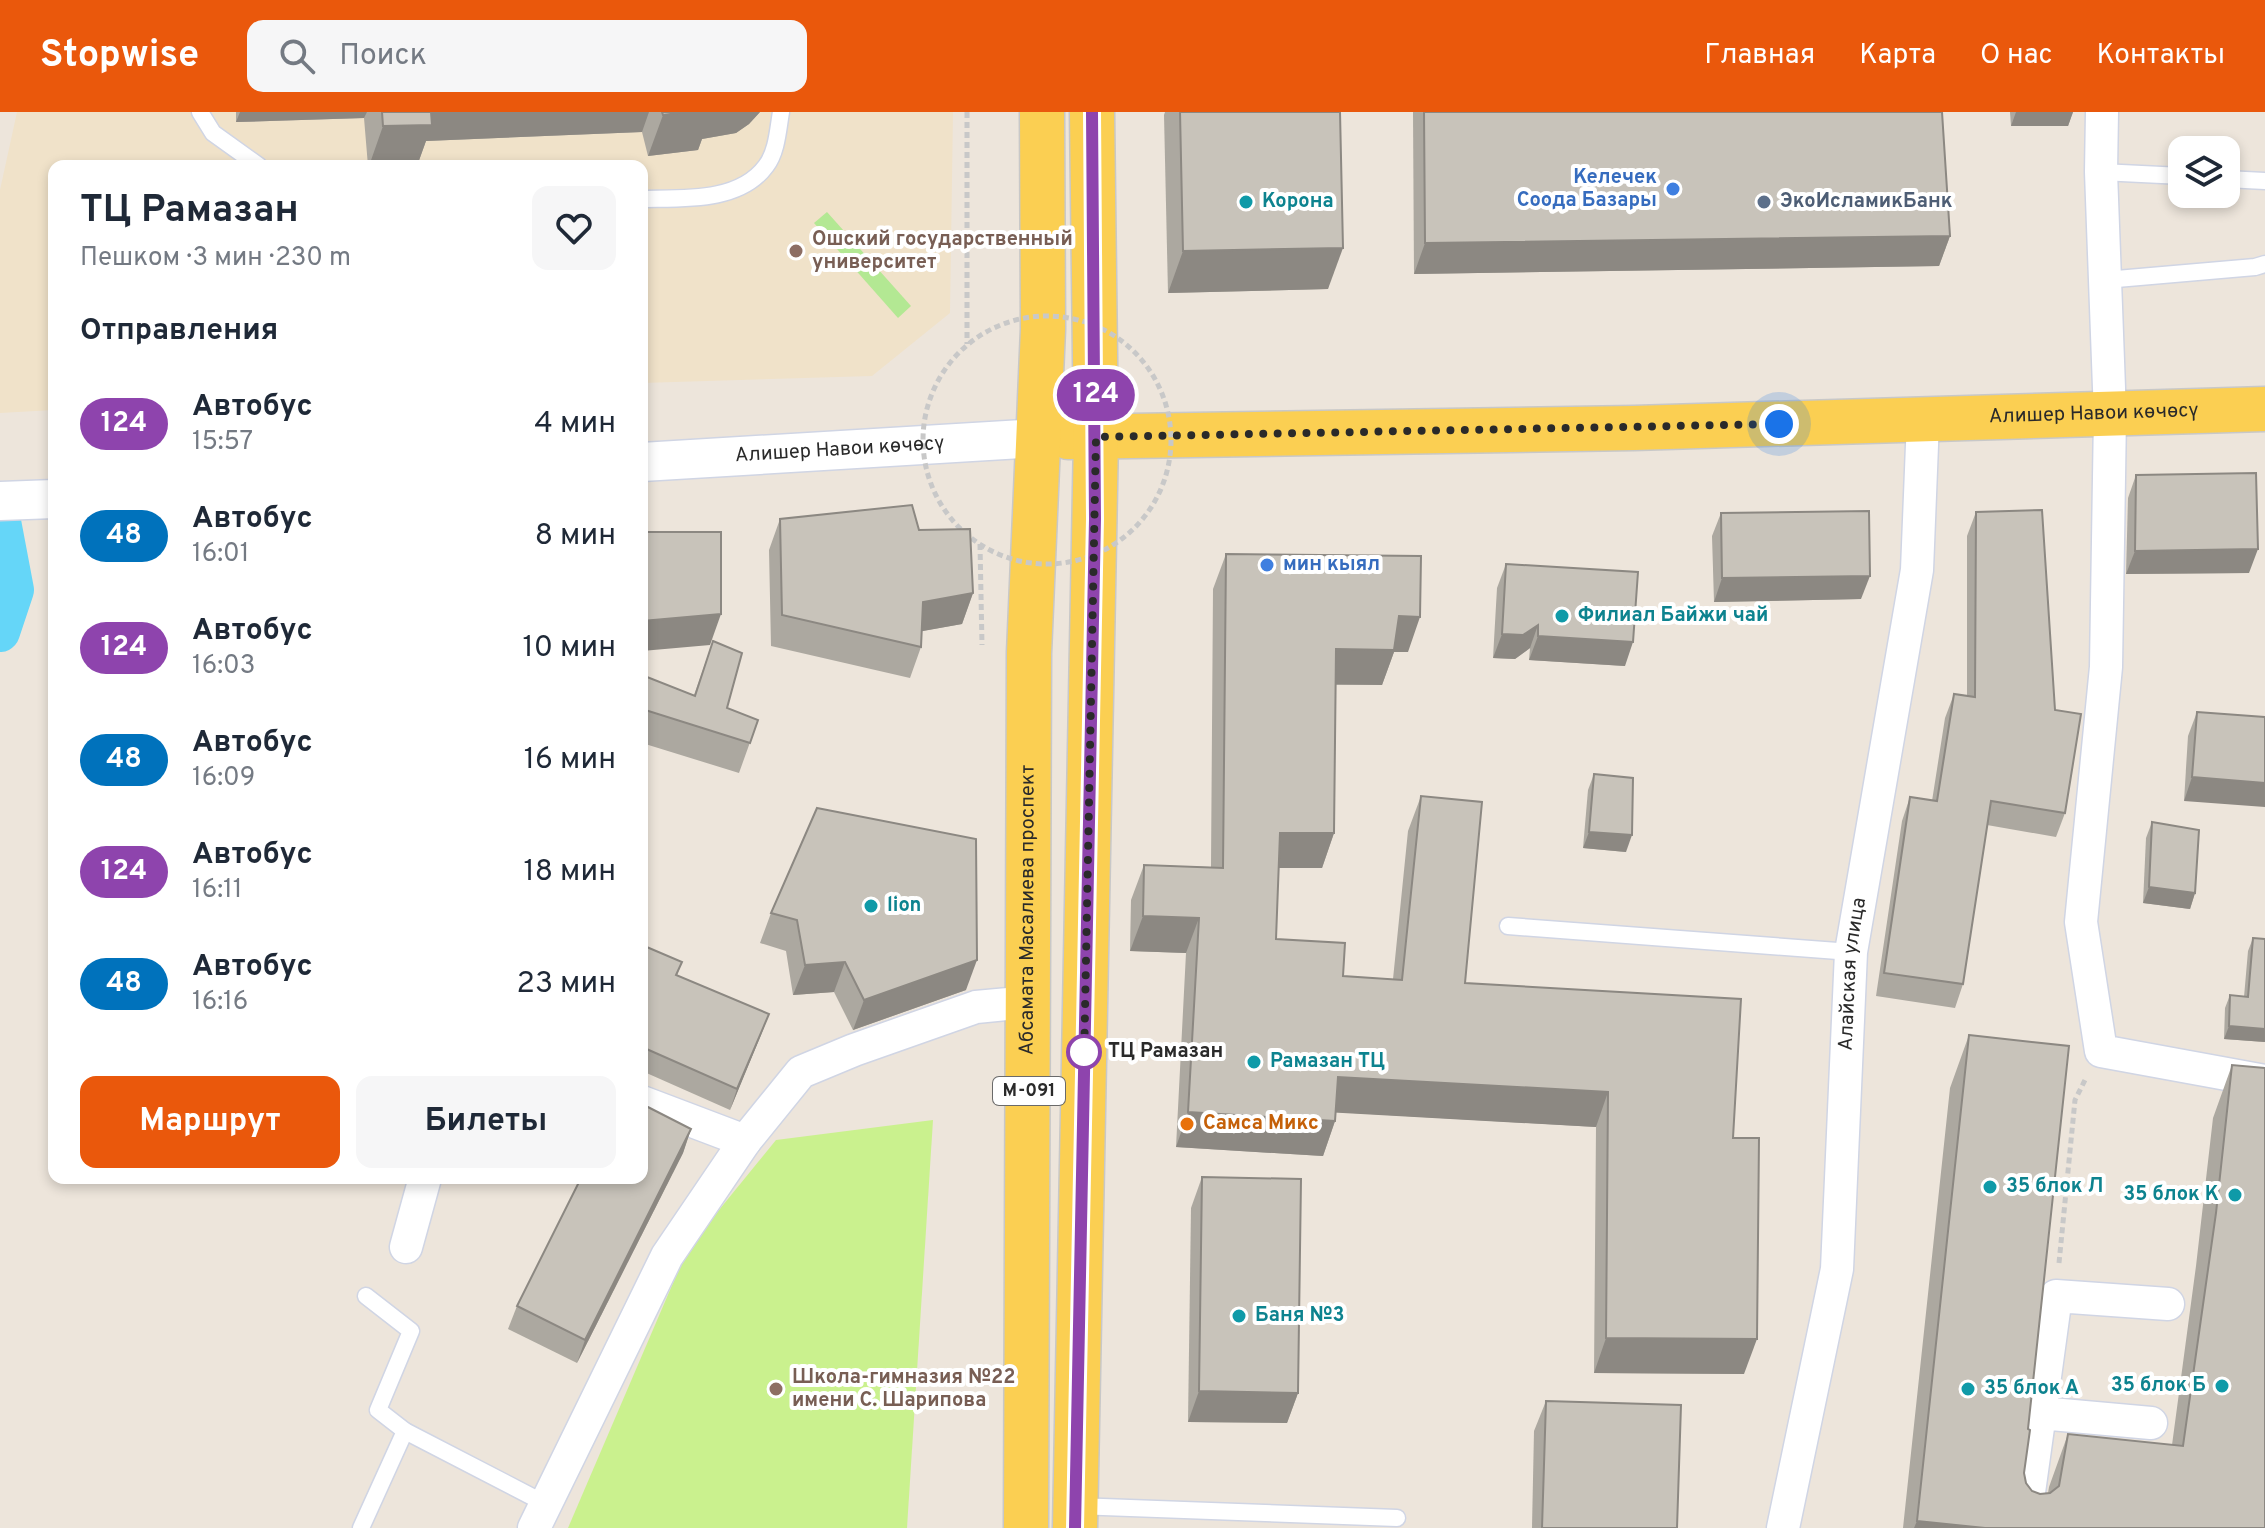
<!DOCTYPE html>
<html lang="ru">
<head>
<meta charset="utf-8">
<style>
	body { margin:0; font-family:Overpass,sans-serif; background:#f6f6f7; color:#1f2937; height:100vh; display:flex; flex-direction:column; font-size:30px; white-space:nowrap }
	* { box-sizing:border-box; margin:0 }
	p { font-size:26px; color:#747a83 }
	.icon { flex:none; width:44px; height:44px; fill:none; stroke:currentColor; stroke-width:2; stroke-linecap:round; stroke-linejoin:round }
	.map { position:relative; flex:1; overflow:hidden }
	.drawer { position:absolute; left:48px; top:48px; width:600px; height:1024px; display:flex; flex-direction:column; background:#fff; border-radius:16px; box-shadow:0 4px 12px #0003 }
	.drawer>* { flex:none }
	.badge { padding:0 16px; border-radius:26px; font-size:28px; line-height:52px }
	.controls { position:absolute; left:2168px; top:24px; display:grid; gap:16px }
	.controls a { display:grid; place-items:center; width:72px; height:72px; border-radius:16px; background:#fff; box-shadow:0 4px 12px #0003; font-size:40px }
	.you { position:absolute; width:40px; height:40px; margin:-20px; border:6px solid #fff; border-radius:50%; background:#1a73e8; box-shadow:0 0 0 12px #1a73e833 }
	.map>.badge { position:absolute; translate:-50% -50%; box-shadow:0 0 0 4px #fff }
	h2 { padding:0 32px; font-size:30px; line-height:72px }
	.round { display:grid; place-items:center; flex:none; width:84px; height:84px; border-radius:16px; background:#f6f6f7 }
	.summary { display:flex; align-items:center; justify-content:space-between; height:136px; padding:0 32px }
	h1 { font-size:38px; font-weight:700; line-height:60px }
	.button { display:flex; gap:16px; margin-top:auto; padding:16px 32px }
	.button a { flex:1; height:92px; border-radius:16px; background:#ea580c; color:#fff; font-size:32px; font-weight:700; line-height:92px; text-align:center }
	.button a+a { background:#f6f6f7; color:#1f2937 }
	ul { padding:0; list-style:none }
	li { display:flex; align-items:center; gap:24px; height:112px; padding:0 32px }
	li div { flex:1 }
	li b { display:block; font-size:30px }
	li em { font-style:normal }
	li .badge { min-width:88px; font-weight:700; text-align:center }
	header { display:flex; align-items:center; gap:48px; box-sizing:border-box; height:112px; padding:0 40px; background:#ea580c; color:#fff }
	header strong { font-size:38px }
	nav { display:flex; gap:44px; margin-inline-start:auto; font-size:28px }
	.search { width:560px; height:72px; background:#f6f6f7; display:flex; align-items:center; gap:20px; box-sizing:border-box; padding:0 28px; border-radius:16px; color:#747a83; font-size:30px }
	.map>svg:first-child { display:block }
	.education { fill:#f0e2c9 }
	.green { fill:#b3e893 }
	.pitch { fill:#caf18e }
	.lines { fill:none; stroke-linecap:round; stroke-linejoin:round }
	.canal { stroke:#65d6f8; stroke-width:40 }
	.service-casing { stroke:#d0d5e4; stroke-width:19 }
	.minor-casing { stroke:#d0d5e4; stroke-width:35 }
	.tertiary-casing { stroke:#d0d5e4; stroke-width:41 }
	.primary-casing { stroke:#c8c8c8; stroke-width:47 }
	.path { stroke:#c8c8c8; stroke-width:5; stroke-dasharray:6 4; stroke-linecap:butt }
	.service { stroke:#fff; stroke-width:16 }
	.minor { stroke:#fff; stroke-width:32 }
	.tertiary { stroke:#fff; stroke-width:38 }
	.primary { stroke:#fbcf52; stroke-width:44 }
	.path-bridge { stroke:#c8c8c8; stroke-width:5; stroke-dasharray:6 4; stroke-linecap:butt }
	.wall { fill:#aca8a0 }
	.shaded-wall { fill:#8c8882 }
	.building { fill:#c8c3ba; stroke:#8c8882; stroke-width:2 }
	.line-casing { stroke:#fff; stroke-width:18 }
	.line { stroke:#8e44ad; stroke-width:12 }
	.walk { stroke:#2a2a2a; stroke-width:8; stroke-dasharray:0 14.4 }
	.shop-dot { fill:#3f7fe0; stroke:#fff; stroke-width:3 }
	.culture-dot { fill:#0f9aa8; stroke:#fff; stroke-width:3 }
	.service-dot { fill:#5c6f8a; stroke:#fff; stroke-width:3 }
	.education-dot { fill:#8d6e63; stroke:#fff; stroke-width:3 }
	.stop-dot { fill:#fff; stroke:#8e44ad; stroke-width:4 }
	.food-dot { fill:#e8710a; stroke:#fff; stroke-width:3 }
	.labels { text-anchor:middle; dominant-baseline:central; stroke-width:8; stroke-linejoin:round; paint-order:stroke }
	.shield { fill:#fff; stroke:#6a6a6a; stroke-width:2 }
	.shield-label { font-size:18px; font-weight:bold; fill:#2a2a2a }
	.shop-label { font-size:20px; font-weight:bold; fill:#366cbe; stroke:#fff; text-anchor:end }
	.culture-label { font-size:20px; font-weight:bold; fill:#0d838f; stroke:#fff; text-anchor:start }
	.service-label { font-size:20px; font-weight:bold; fill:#4e5e75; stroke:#fff; text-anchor:start }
	.education-label { font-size:20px; font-weight:bold; fill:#785e54; stroke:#fff; text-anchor:start }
	.street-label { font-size:20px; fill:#2a2a2a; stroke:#fff }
	.stop-label { font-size:20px; font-weight:bold; fill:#2a2a2a; stroke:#fff; text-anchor:start }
	.food-label { font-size:20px; font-weight:bold; fill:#c56008; stroke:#fff; text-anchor:start }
</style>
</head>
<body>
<header>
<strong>Stopwise</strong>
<div class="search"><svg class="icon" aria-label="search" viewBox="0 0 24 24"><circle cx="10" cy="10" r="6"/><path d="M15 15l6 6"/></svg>Поиск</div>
<nav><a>Главная</a><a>Карта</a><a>О нас</a><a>Контакты</a></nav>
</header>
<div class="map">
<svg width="2265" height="1416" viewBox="0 0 2265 1416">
	<rect width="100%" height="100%" fill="#ede5db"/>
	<!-- education -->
	<polygon class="education" points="17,0 953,0 950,201 872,264 642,271 642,54 54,54 54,298 0,301 0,78"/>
	<!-- green -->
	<polygon class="green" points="827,100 911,194 898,206 814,111"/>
	<!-- pitch -->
	<polygon class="pitch" points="933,1008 907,1416 568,1416 688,1136 776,1028"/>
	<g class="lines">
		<!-- canal -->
		<polyline class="canal" points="0,404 14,478 0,520"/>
		<defs>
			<g id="service">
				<polyline points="200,0 213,21 259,54"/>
				<polyline points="2101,60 2182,64"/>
				<polyline points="2226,67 2265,69"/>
				<path d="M642,87c39,-1 97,4 124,-33 11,-14 12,-37 15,-54"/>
				<polyline points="2105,168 2255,155 2265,152"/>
				<polyline points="1508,814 1851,840"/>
				<polyline points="366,1184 411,1219 378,1298 405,1319 546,1392"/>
				<polyline points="1076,1394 1397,1406"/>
				<polyline points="361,1416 405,1319"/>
			</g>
			<g id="minor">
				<polyline points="2102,0 2101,60 2110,303 2106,555 2081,810 2101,939 2265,969"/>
				<polyline points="642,990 745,1029"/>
				<polyline points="406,1135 425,1066"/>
				<polyline points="2040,1301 2056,1184 2168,1192"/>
				<polyline points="534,1416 667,1144 745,1029 801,960 854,938 976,895 1029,890"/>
				<path id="s1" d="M1783,1416l54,-259 14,-317 66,-382 6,-150"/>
				<polyline points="2024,1416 2040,1301 2151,1311"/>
			</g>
			<g id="tertiary">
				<path id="s2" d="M642,350l396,-24"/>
				<polyline points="0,389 54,387"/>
			</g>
			<g id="primary">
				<path id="s3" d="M1068,325l566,-9 631,-19"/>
				<path id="s4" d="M1026,1416l3,-875 14,-324 -1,-217"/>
				<polyline points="1075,1416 1096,325 1092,0"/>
			</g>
		</defs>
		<!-- service casing -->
		<use href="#service" class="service-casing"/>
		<!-- minor casing -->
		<use href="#minor" class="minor-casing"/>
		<!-- tertiary casing -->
		<use href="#tertiary" class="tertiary-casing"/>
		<!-- primary casing -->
		<use href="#primary" class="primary-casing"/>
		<!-- path -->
		<g class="path">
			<polyline points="967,0 967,232"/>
			<polyline points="980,432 982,533"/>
			<polyline points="2059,1151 2075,988 2085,968"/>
		</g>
		<!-- service -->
		<use href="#service" class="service"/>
		<!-- minor -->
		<use href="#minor" class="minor"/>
		<!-- tertiary -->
		<use href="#tertiary" class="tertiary"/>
		<!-- primary -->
		<use href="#primary" class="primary"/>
		<!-- path-bridge -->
		<circle class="path-bridge" cx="1047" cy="328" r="124"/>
	</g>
	<!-- wall -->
	<g class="wall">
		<polygon points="236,0 760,0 749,12 736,21 702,27 698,38 648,44 642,20 426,29 417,54 368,54 364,6 236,10"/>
		<polygon points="1165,0 1340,0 1328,177 1168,181 1164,3"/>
		<polygon points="1413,0 1942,0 1950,124 1939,154 1414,162"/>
		<polygon points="2010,0 2073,0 2068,14 2011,14"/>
		<polygon points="2136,363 2249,461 2126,462 2128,386"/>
		<polygon points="1976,400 2055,598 2065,701 2056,725 1987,713 1963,872 1955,896 1876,884 1902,709 1910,685 1932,689 1945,606 1954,582 1967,584 1967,424"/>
		<polygon points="1721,401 1861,487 1714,490 1712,424"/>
		<polygon points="780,407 973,481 962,512 922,519 921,535 910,566 771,534 769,438"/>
		<polygon points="1226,442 1408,540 1394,540 1382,573 1336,573 1334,721 1322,756 1278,756 1276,827 1343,864 1393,867 1408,719 1421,684 1465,871 1733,1026 1744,1262 1594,1261 1596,1015 1336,1000 1335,1009 1323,1044 1176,1035 1186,841 1130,839 1131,788 1144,753 1211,755 1213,477"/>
		<polygon points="1506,452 1625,554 1529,548 1530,536 1515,547 1493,546 1497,476"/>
		<polygon points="713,529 727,596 758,608 739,661 642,631 642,563 694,583"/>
		<polygon points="2197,600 2265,605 2184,689 2188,624"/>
		<polygon points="1594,662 1626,740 1583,736 1588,678"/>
		<polygon points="817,696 966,878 853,918 834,880 793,883 786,839 760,831 771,801"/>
		<polygon points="2152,710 2195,781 2190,797 2143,791 2146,726"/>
		<polygon points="2253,826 2265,827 2265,930 2224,927 2225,896 2230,883 2244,885 2248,839"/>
		<polygon points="642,833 682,850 677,863 769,902 730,998 642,959"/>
		<polygon points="1969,923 2028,1317 2024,1361 2026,1371 2032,1379 2040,1382 2048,1381 2049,1375 2068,1322 2172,1333 2196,1154 2213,1006 2232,953 2265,1416 1903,1416 1950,976"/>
		<polygon points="691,1017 683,1041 577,1251 508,1217 517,1194"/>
		<polygon points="1202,1065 1298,1281 1287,1311 1188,1310 1191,1096"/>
		<polygon points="1546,1289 1677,1416 1532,1416 1534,1319"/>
	</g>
	<!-- shaded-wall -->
	<g class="shaded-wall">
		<polygon points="240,0 367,0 364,6 236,10"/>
		<polygon points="426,0 649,0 642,20 426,29 417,54 369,54 383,14"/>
		<polygon points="685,0 760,0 749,12 736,21 702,27 698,38 648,44 663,3"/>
		<polygon points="2016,0 2073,0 2068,14 2011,14"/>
		<polygon points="1950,124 1939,154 1414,162 1425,131"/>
		<polygon points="1343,136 1328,177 1168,181 1183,139"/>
		<polygon points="2258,437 2249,461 2126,462 2135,439"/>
		<polygon points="1870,464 1861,487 1714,490 1722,466"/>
		<polygon points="973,481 962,512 912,521 923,490"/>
		<polygon points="721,502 710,533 642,539 642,509"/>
		<polygon points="1399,504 1420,505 1408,540 1394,540 1382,573 1323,572 1336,537"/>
		<polygon points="1538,513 1530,536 1515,547 1493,546 1502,522"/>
		<polygon points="1538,524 1633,530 1625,554 1529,548"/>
		<polygon points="2192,665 2265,671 2265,695 2184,689"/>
		<polygon points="1589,720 1632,723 1626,740 1583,736"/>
		<polygon points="1280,721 1334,721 1322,756 1267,756"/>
		<polygon points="2149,775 2195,781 2190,797 2143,791"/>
		<polygon points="1143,804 1199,806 1186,841 1130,839"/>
		<polygon points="977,848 966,878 853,918 864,888"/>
		<polygon points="845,850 834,880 793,883 805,853"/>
		<polygon points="769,902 761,923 730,998 737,977"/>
		<polygon points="2229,914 2265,917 2265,930 2224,927"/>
		<polygon points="1338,965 1608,980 1596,1015 1325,1000"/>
		<polygon points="1188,1000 1335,1009 1323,1044 1176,1035"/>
		<polygon points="691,1017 683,1041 577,1251 585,1228"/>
		<polygon points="1606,1226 1757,1227 1744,1262 1594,1261"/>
		<polygon points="1199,1279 1298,1281 1287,1311 1188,1310"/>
		<polygon points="1917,1409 1985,1416 1914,1416"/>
	</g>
	<!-- building -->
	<g class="building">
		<polygon points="382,0 431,0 432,13 383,14"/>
		<polygon points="662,0 685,0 663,3"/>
		<polygon points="1180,0 1340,0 1343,136 1183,139"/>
		<polygon points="1424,0 1942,0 1950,124 1425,131"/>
		<polygon points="2256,361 2258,437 2135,439 2136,363"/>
		<polygon points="912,393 919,418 970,417 973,481 923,490 921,535 782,503 780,407"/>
		<polygon points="2042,398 2055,598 2081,602 2065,701 1991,689 1963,872 1884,861 1910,685 1937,689 1954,582 1975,585 1976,400"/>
		<polygon points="1869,399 1870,464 1722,466 1721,401"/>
		<polygon points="642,420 721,420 721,502 642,509"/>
		<polygon points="1226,442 1421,444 1420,505 1399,504 1394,538 1336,537 1334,721 1280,721 1276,827 1345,831 1343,864 1402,868 1421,684 1482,690 1465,871 1741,887 1733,1026 1759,1026 1757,1227 1606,1226 1608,980 1338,965 1335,1009 1188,1000 1199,806 1143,804 1144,753 1223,756"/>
		<polygon points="1506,452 1638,460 1633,530 1538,524 1538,513 1523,523 1502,522"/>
		<polygon points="713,529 742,541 727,596 758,608 750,631 642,597 642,563 695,584"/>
		<polygon points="2197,600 2265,605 2265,671 2192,665"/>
		<polygon points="1594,662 1633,666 1632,723 1589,720"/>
		<polygon points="817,696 976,727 977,848 864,888 845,850 805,853 797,808 771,801"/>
		<polygon points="2152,710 2199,718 2195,781 2149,775"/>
		<polygon points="2253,826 2265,827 2265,917 2229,914 2230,883 2248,885"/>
		<polygon points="642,833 682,850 676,863 769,902 737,977 642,935"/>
		<polygon points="1969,923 2069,934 2028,1317 2030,1318 2024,1361 2026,1371 2032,1379 2040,1382 2050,1381 2059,1374 2068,1322 2183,1334 2216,1101 2232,953 2265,956 2265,1416 1985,1416 1917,1409"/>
		<polygon points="642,992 691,1017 585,1228 517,1194 581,1066 642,1066"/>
		<polygon points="1202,1065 1301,1067 1298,1281 1199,1279"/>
		<polygon points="1546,1289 1681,1293 1677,1416 1542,1416"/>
	</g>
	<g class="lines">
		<defs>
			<polyline id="line" points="1075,1416 1095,407 1092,0"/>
		</defs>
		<!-- line casing -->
		<use href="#line" class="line-casing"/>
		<!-- line -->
		<use href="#line" class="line"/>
		<!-- walk -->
		<polyline class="walk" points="1084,940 1084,952 1096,325 1779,312"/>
	</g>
	<!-- markers -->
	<g class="shop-dot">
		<circle cx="1673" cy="77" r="8"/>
		<circle cx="1267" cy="453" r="8"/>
	</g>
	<g class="culture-dot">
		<circle cx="1246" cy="90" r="8"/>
		<circle cx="1562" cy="504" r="8"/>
		<circle cx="871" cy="794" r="8"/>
		<circle cx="1254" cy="950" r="8"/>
		<circle cx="1990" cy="1075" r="8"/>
		<circle cx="2235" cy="1083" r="8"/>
		<circle cx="1239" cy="1204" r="8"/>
		<circle cx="2222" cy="1274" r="8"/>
		<circle cx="1968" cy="1277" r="8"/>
	</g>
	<circle class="service-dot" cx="1764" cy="90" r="8"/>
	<g class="education-dot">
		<circle cx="796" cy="139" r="8"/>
		<circle cx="776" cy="1277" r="8"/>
	</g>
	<circle class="stop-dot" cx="1084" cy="940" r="16"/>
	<circle class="food-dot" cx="1187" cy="1012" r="8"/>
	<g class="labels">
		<!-- shield labels -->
		<rect class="shield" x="993" y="965" width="72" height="28" rx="6"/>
		<g class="shield-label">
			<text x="1029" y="979">М-091</text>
		</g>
		<!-- shop labels -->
		<g class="shop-label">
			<text x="1657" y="66">Келечек<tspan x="1657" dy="23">Соода Базары</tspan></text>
			<text x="1283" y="453" text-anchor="start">мин кыял</text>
		</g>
		<!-- culture labels -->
		<g class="culture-label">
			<text x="1262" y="90">Корона</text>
			<text x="1578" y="504">Филиал Байжи чай</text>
			<text x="887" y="794">lion</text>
			<text x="1270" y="950">Рамазан ТЦ</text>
			<text x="2006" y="1075">35 блок Л</text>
			<text x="2219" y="1083" text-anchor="end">35 блок К</text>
			<text x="1255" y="1204">Баня №3</text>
			<text x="2206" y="1274" text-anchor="end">35 блок Б</text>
			<text x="1984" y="1277">35 блок А</text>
		</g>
		<!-- service labels -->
		<g class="service-label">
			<text x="1780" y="90">ЭкоИсламикБанк</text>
		</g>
		<!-- education labels -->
		<g class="education-label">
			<text x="812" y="128">Ошский государственный<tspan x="812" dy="23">университет</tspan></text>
			<text x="792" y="1266">Школа-гимназия №22<tspan x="792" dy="23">имени С. Шарипова</tspan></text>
		</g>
		<!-- street labels -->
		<g class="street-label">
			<text stroke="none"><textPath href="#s3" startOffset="1026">Алишер Навои көчөсү</textPath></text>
			<text stroke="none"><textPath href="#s2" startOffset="198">Алишер Навои көчөсү</textPath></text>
			<text stroke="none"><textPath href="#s4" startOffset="618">Абсамата Масалиева проспект</textPath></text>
			<text stroke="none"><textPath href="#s1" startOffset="560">Алайская улица</textPath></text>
		</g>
		<!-- stop labels -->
		<g class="stop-label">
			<text x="1108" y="940">ТЦ Рамазан</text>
		</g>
		<!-- food labels -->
		<g class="food-label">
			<text x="1203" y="1012">Самса Микс</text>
		</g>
	</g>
</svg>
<div class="controls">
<a><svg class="icon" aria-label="layers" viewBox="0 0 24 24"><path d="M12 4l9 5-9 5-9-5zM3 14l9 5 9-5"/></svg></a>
</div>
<div class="you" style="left:1779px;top:312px"></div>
<b class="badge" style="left:1096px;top:283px;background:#8e44ad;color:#fff">124</b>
<section class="drawer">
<div class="summary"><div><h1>ТЦ Рамазан</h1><p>Пешком · 3 мин · 230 m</p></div><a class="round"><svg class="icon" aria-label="heart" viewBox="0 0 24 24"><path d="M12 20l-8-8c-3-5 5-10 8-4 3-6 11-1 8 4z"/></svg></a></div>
<h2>Отправления</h2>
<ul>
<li><span class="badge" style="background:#8e44ad;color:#fff">124</span><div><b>Автобус</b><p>15:57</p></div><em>4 мин</em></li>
<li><span class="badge" style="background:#0072bc;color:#fff">48</span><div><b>Автобус</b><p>16:01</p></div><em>8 мин</em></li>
<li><span class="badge" style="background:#8e44ad;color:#fff">124</span><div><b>Автобус</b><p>16:03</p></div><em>10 мин</em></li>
<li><span class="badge" style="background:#0072bc;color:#fff">48</span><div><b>Автобус</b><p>16:09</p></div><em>16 мин</em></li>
<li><span class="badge" style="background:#8e44ad;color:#fff">124</span><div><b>Автобус</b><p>16:11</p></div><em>18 мин</em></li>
<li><span class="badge" style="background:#0072bc;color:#fff">48</span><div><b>Автобус</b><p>16:16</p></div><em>23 мин</em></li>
</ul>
<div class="button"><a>Маршрут</a><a>Билеты</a></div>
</section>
</div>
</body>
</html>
